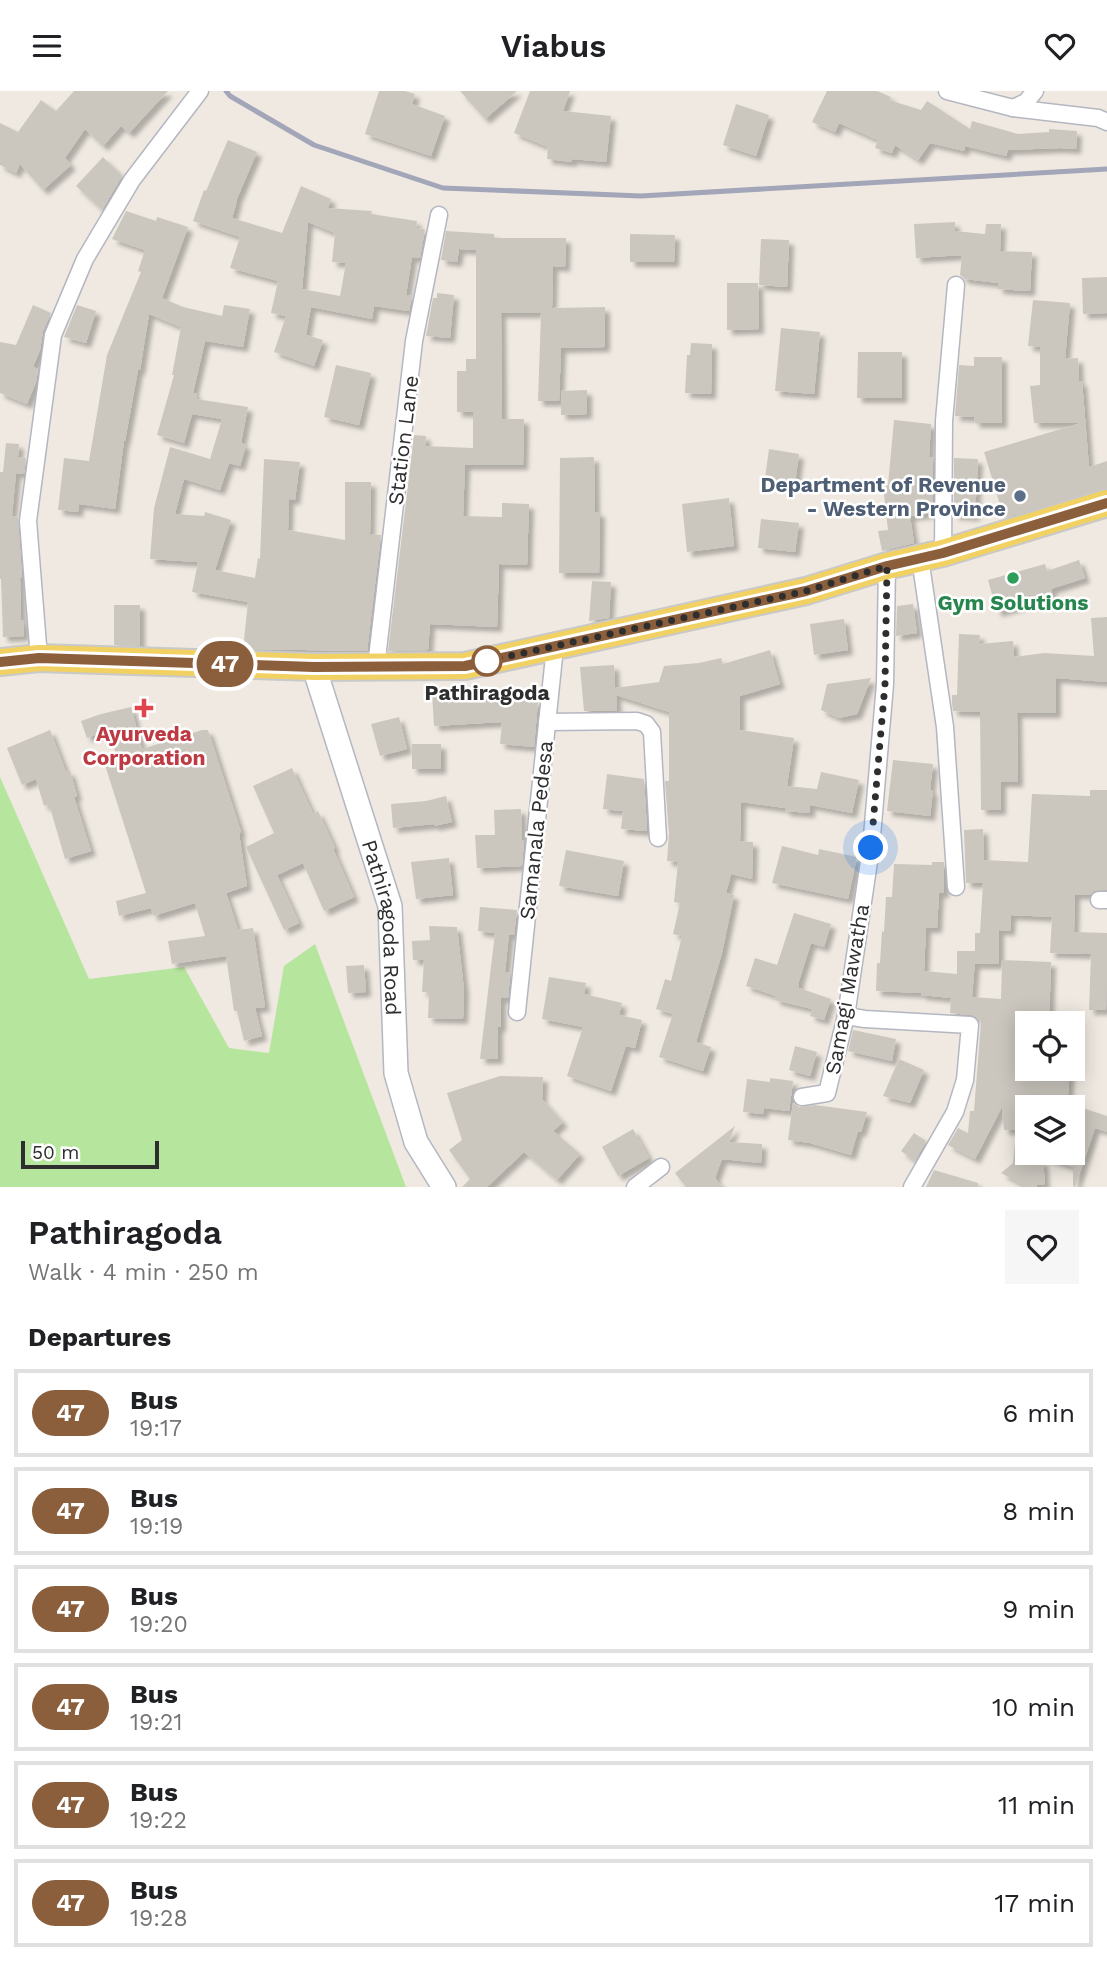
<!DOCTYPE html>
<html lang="en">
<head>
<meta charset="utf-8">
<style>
	body { margin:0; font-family:"Work Sans",sans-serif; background:#f6f6f6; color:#202124; height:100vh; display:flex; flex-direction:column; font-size:26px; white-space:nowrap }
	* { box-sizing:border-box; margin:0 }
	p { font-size:23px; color:#757577 }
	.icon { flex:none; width:38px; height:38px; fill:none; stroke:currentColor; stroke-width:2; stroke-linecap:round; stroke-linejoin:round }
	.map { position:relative; height:1096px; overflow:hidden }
	.details { display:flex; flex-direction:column; background:#fff; flex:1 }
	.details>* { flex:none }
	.badge { padding:0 14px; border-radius:23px; font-size:24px; line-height:46px }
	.fabs { position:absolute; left:1015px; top:920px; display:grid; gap:14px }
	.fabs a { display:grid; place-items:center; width:70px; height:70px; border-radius:0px; background:#fff; box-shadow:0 4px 18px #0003; font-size:35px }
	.scale { position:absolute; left:21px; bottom:18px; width:138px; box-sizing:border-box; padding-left:7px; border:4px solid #2e2e2e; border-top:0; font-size:19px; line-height:24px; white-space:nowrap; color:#2e2e2e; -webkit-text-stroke:5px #fff; paint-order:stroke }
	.you { position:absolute; width:35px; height:35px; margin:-18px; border:5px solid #fff; border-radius:50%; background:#1a73e8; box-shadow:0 0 0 10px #1a73e833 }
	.map>.badge { position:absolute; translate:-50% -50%; box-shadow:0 0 0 4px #fff }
	h2 { padding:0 28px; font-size:26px; line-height:63px }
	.round { display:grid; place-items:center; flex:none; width:74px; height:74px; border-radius:0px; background:#f6f6f6 }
	.headline { display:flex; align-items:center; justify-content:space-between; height:119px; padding:0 28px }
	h1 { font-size:33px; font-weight:600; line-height:52px }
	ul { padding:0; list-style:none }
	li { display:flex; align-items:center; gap:21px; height:88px; margin:0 14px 10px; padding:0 14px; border:4px solid #e0e0e0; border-radius:0px }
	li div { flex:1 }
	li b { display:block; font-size:26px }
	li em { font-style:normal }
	li .badge { min-width:77px; font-weight:700; text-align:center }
	header { display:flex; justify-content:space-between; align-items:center; height:91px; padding:0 28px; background:#fff; font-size:32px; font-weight:600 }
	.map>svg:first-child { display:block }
	.green { fill:#b6e59e }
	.building { fill:#cbc7bf; fill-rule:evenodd; filter:url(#shadow) }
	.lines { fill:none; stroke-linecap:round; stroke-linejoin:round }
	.street-casing { stroke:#b4b7c1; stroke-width:19 }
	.secondary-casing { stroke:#b4b7c1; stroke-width:26 }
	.primary-casing { stroke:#c9c9c9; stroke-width:30 }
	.street { stroke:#fff; stroke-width:16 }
	.secondary { stroke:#fff; stroke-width:23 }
	.primary { stroke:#f2d163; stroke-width:26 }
	.rail { stroke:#a3a6b8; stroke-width:5 }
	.line-casing { stroke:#fff; stroke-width:16 }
	.line { stroke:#8b5e3c; stroke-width:10 }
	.walk { stroke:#2e2e2e; stroke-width:7; stroke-dasharray:0 12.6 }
	.service-dot { fill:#5c6f8a; stroke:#fff; stroke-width:2.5 }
	.leisure-dot { fill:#2e9e5b; stroke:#fff; stroke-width:2.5 }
	.stop-dot { fill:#fff; stroke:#8b5e3c; stroke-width:3.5 }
	.health-dot { fill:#e0444e; stroke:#fff; stroke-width:2.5 }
	.labels { text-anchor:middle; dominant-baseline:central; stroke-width:5; stroke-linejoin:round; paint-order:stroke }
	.street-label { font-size:21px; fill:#2e2e2e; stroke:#fff }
	.service-label { font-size:21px; font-weight:bold; fill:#4e5e75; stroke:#fff; text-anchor:end }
	.leisure-label { font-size:21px; font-weight:bold; fill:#27864d; stroke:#fff }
	.stop-label { font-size:21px; font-weight:bold; fill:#2e2e2e; stroke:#fff }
	.health-label { font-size:21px; font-weight:bold; fill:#be3a42; stroke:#fff }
</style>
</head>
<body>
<header><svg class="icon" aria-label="menu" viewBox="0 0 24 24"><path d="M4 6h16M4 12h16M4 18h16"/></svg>Viabus<svg class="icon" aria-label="heart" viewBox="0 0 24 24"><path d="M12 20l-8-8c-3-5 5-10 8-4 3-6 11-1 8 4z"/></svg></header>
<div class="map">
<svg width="1107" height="1096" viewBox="0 0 1107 1096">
	<defs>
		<filter id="shadow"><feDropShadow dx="5" dy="5" stdDeviation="2" flood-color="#0004"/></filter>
	</defs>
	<rect width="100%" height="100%" fill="#efe9e1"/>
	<!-- green -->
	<polygon class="green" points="0,686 89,888 184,876 229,957 269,962 284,875 315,853 406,1096 0,1096"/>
	<!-- building -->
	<g class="building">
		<polygon points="74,0 168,0 129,42 121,35 103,55 85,38 65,67 71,74 43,99 20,73 16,82 0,74 0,32 18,41 41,9 56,20"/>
		<polygon points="379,0 405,0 415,3 412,13 445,25 431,65 365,43"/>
		<polygon points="460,0 517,0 485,28"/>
		<polygon points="530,0 570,0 563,20 611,25 606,71 572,68 572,71 547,68 548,56 514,42"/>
		<polygon points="827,0 877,0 891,6 889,9 921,19 927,10 970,38 972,30 1018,43 1049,41 1049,38 1077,40 1076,58 1060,57 1008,59 1006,65 965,55 964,60 930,52 918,69 895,54 892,62 875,57 878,49 839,32 835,41 812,31"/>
		<polygon points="736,13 769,24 756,65 723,54"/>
		<path d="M228,49l29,12 -21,49h1l-5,17 50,15 19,-47 30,13 -3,9 44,3 -1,3 46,7 -1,7 9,1 -5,29 -8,-1 -6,38h6l-3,16 -35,-5 -2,13 -61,-12 -5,28 17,5 -9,26 -40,-14 12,-36 -15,-3 7,-32 -48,-13 10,-31 -47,-16 11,-31 2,1zM308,131l27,11 -3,29 14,1 -6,33 -38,-7z"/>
		<polygon points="103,66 122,85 102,119 76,95"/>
		<polygon points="126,120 156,130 157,126 188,136 162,207 183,216 222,225 224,214 250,218 243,256 205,250 193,302 197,303 196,308 248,316 241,352 246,354 240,375 229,372 220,399 184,388 175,423 204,425 205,421 231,429 215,479 255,487 258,467 260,468 264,368 300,371 295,409 289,408 288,439 345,449 345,391 371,391 370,443 381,444 367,560 243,558 248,511 192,501 198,471 150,468 154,417 170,356 210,368 222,328 192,323 184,352 157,344 174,284 172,284 181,236 149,223 140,279 138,279 125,350 124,350 115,418 79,413 78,421 58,419 64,367 89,370 107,264 141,181 138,180 145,159 112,148"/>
		<polygon points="955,131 955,140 985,143 986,133 1001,133 1000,160 1032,161 1030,200 998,198 998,192 965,188 960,184 962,164 916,167 914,133"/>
		<polygon points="446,140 494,143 494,147 566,147 565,176 553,175 552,217 605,216 605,256 561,257 559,310 538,310 541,222 501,222 502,328 524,328 523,374 465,374 463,425 502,426 502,412 529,413 527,474 499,473 497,536 430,533 428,559 388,560 414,344 426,345 425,355 473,357 473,321 457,321 457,280 466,280 466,268 476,268 476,159 459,158 457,171 441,169"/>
		<polygon points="630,143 675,144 674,171 630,171"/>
		<polygon points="761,148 789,149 787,196 759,194"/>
		<polygon points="1107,186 1107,222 1083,223 1082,187"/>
		<polygon points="727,192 758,192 759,238 727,239"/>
		<polygon points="437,202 454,204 450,247 426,245 433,207 437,207"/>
		<polygon points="1033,209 1070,212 1065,268 1078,267 1079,290 1082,290 1089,376 1107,370 1107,397 1004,427 984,361 1081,332 1034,332 1030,295 1040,294 1040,256 1028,255"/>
		<polygon points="33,214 51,222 43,240 40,259 33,276 38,278 36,291 27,313 0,302 0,251 16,254"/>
		<polygon points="77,214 96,220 86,252 64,246"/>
		<polygon points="781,237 820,241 814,303 775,300"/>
		<polygon points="691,252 712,253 711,303 685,302 687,264 690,264"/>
		<polygon points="858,261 902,261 902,307 857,307"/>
		<polygon points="974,266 1002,266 1002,332 975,332 974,326 955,325 959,274 974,275"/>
		<polygon points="336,274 371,282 359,334 324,326"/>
		<polygon points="587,299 587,323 561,324 561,300"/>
		<polygon points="894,329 931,333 929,366 933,366 933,422 910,425 914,452 882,460 878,440 888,439 883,395 888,394"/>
		<polygon points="6,352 19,353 18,366 26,367 24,383 16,382 12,425 18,426 22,487 20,487 21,529 23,529 24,545 3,546 1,488 0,488 0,381 3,381"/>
		<polygon points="769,358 799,363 795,392 765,387"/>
		<polygon points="594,366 595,421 600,421 599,482 559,482 560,367"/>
		<polygon points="954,367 978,368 975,425 954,424"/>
		<polygon points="729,407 734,455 687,461 682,413"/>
		<polygon points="761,428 799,432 795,461 758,457"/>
		<polygon points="1079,469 1085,487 1051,498 1053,505 997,521 988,489 1045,473 1047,480"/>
		<polygon points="592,490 611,491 609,527 589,530"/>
		<polygon points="913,513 917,542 896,545 897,515"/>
		<polygon points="114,514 140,514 140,555 114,554"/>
		<polygon points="1107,526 1107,591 1056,587 1056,622 1017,622 1018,691 1001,691 1001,719 981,719 980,621 953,620 952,612 952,604 957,604 959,543 980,544 979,553 1013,550 1014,566 1044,562 1094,565 1091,527"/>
		<polygon points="844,528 848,559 814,564 810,533"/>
		<polygon points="770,559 780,593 740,605 740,639 794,647 787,695 817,698 821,681 859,689 852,722 810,714 810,722 785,720 785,717 741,711 740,750 753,751 752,788 731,783 726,802 734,804 722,862 696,951 711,956 703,980 659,966 673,923 656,918 665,888 671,890 682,845 673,843 680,812 674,811 678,771 667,770 669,743 665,690 669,690 669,621 616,604 617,620 584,620 580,576 614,574 615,597 659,591 664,575 699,572 721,567 723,573"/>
		<polygon points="871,587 857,623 839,627 821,619 827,593"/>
		<polygon points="481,599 482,606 538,610 534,656 500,653 502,631 434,635 432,601"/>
		<polygon points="131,616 142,658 202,639 208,639 241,741 239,742 247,795 226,802 238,839 253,837 265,916 255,917 262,945 244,950 237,920 234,920 226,865 172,873 168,850 205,845 195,812 153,825 151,817 119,825 116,810 146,802 104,671 117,667 109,638 87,647 81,630 101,623"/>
		<polygon points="399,626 407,658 380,665 371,633"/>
		<polygon points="50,639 66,681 70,680 77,705 74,706 91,760 65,768 49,713 44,715 36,688 22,694 7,657"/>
		<rect x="412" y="653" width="29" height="25"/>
		<polygon points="893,669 933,673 930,699 933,700 930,725 887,720"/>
		<polygon points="292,677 313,723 318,720 335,757 333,758 354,806 324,820 303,772 277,784 299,832 284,839 246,756 274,742 253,695"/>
		<polygon points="607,683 644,688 647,740 621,738 623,720 603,718"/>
		<polygon points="1090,699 1107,699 1107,799 1094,800 1090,804 1075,803 1074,841 1107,842 1106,919 1089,919 1091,863 1050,862 1052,826 1011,824 1010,840 999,839 999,873 975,873 975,870 972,906 1001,908 1002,869 1051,871 1049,933 1027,933 1027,978 1070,978 1067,1017 1027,1017 1027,1071 1043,1069 1045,1093 1037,1094 1037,1096 1027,1096 1001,1082 1013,1072 1016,1039 1004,1039 1002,1016 975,1068 948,1054 958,1037 968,1042 970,1020 974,1020 981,931 976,926 971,924 950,922 951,907 921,904 921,902 876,900 877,872 880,872 882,840 884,841 886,806 892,806 894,773 932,774 932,771 944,771 944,802 939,802 937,837 926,837 924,880 957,883 957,860 975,860 975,842 980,842 983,792 966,792 964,739 983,738 984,769 1028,771 1032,703 1090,705"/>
		<polygon points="446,705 452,731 434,735 434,733 393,737 391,713 426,710"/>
		<polygon points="521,718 522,749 524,749 522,775 477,777 475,744 495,744 494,719"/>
		<polygon points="782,755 818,764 819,758 857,766 848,808 772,792"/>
		<polygon points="566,759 624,770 618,805 559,795"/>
		<polygon points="449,767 453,804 416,808 411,771"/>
		<polygon points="480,816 517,819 514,844 509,843 505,881 510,881 510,885 508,907 501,907 501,936 498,936 498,968 480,968 495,842 478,840"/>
		<polygon points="794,822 831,833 824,856 811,852 799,890 799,897 831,908 824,929 810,925 812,918 775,909 776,905 746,895 755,867 777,874"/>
		<polygon points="429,835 457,836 464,899 463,928 428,927 429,901 422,901 424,869 413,869 412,850 430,849"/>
		<polygon points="364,874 366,901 348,902 346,875"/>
		<polygon points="549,886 586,892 584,903 622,912 619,924 642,929 635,957 626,955 611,1000 567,985 583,936 542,928"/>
		<polygon points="853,939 896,948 892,970 848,960"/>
		<polygon points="795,955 817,961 810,985 789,979"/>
		<polygon points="899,968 924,979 910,1012 883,1005"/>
		<polygon points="500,985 543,986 542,1008 563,1031 553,1040 580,1063 557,1089 524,1061 487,1096 462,1096 470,1088 449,1059 462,1049 447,1002"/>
		<polygon points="770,987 793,990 789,1020 764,1017 763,1023 743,1021 747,988 770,991"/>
		<polygon points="793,1012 799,1016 815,1014 867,1021 861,1041 858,1040 851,1064 810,1052 788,1049"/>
		<polygon points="1073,1014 1107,1025 1107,1041 1095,1037 1075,1096 1073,1095 1073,1076 1040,1065 1040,1062 1073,1062"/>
		<polygon points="735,1035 729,1051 762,1053 761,1072 722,1068 715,1087 722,1096 686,1096 675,1082"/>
		<polygon points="633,1038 649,1067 618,1085 602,1056"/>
		<polygon points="914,1042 926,1050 915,1070 901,1060"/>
		<polygon points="934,1079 978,1092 978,1096 926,1096"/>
	</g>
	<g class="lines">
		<defs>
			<g id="street">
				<polyline points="947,0 1013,17 1098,27 1107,31"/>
				<polyline points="1013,17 1026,11 1035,0"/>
				<polyline points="943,462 944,330 956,194"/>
				<polyline points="920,467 945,636 956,796"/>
				<polyline points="39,567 28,430 53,244 85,168 132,89 200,0"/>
				<polyline points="376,576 414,250 439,124"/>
				<polyline points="547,631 637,630 646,633 652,641 658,747"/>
				<polyline points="1099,809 1107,809"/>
				<polyline points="517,921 555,556"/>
				<polyline points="846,925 865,928 970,934 965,989 955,1021 912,1096"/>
				<polyline points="802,1006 827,1002 846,925 871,757 885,593 887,475"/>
				<polyline points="635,1096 661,1076"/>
			</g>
			<g id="secondary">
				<path id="s1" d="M314,576l76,239 6,167 20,69 28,45"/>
			</g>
			<polyline id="primary" points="0,571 39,567 314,576 465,575 806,500 887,475 943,462 1107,412"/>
		</defs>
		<!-- street casing -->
		<use href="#street" class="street-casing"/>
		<!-- secondary casing -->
		<use href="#secondary" class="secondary-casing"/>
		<!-- primary casing -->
		<use href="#primary" class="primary-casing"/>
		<!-- street -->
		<use href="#street" class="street"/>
		<!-- secondary -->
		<use href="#secondary" class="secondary"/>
		<!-- primary -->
		<use href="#primary" class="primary"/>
		<!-- rail -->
		<polyline class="rail" points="226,0 230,5 314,54 443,97 641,105 1107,78"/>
	</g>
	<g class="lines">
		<defs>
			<polyline id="line" points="0,571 39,567 314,576 465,575 806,500 887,475 943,462 1107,412"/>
		</defs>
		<!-- line casing -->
		<use href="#line" class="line-casing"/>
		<!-- line -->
		<use href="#line" class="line"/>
		<!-- walk -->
		<polyline class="walk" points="487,570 806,500 887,475 885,593 871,757"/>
	</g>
	<!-- markers -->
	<circle class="service-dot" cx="1020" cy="405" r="7"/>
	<circle class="leisure-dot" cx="1013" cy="487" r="7"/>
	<circle class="stop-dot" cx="487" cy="570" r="14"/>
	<path class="health-dot" d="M140.5 606.5h7v7h7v7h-7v7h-7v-7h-7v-7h7z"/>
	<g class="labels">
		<!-- street labels -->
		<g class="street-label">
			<text transform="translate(403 349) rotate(-83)">Station Lane</text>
			<text transform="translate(536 739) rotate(-84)">Samanala Pedesa</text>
			<text stroke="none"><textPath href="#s1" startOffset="271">Pathiragoda Road</textPath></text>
			<text transform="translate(847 898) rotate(-80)">Samagi Mawatha</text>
		</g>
		<!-- service labels -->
		<g class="service-label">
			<text x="1006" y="393">Department of Revenue<tspan x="1006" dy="24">- Western Province</tspan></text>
		</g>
		<!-- leisure labels -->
		<g class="leisure-label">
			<text x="1013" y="511">Gym Solutions</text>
		</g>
		<!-- stop labels -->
		<g class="stop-label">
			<text x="487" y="601">Pathiragoda</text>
		</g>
		<!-- health labels -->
		<g class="health-label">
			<text x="144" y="642">Ayurveda<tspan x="144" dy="24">Corporation</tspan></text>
		</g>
	</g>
</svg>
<div class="fabs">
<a><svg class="icon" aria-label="locate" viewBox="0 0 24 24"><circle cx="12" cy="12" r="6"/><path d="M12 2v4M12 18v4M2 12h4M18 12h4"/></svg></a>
<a><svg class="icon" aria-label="layers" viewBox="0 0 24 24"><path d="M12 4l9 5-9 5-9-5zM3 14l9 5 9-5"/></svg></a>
</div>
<div class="scale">50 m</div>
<div class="you" style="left:871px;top:757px"></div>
<b class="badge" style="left:225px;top:573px;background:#8b5e3c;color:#fff">47</b>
</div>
<section class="details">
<div class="headline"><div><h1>Pathiragoda</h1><p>Walk · 4 min · 250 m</p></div><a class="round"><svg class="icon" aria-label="heart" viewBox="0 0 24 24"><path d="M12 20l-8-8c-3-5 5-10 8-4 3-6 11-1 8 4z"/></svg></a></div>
<h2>Departures</h2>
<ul>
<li><span class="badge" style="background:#8b5e3c;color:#fff">47</span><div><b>Bus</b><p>19:17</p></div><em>6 min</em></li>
<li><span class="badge" style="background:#8b5e3c;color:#fff">47</span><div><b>Bus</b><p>19:19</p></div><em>8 min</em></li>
<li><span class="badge" style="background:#8b5e3c;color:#fff">47</span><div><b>Bus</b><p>19:20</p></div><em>9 min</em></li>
<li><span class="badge" style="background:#8b5e3c;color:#fff">47</span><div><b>Bus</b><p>19:21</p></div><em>10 min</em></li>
<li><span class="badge" style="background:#8b5e3c;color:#fff">47</span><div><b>Bus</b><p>19:22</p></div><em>11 min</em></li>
<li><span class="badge" style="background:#8b5e3c;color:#fff">47</span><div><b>Bus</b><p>19:28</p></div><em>17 min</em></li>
</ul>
</section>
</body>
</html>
